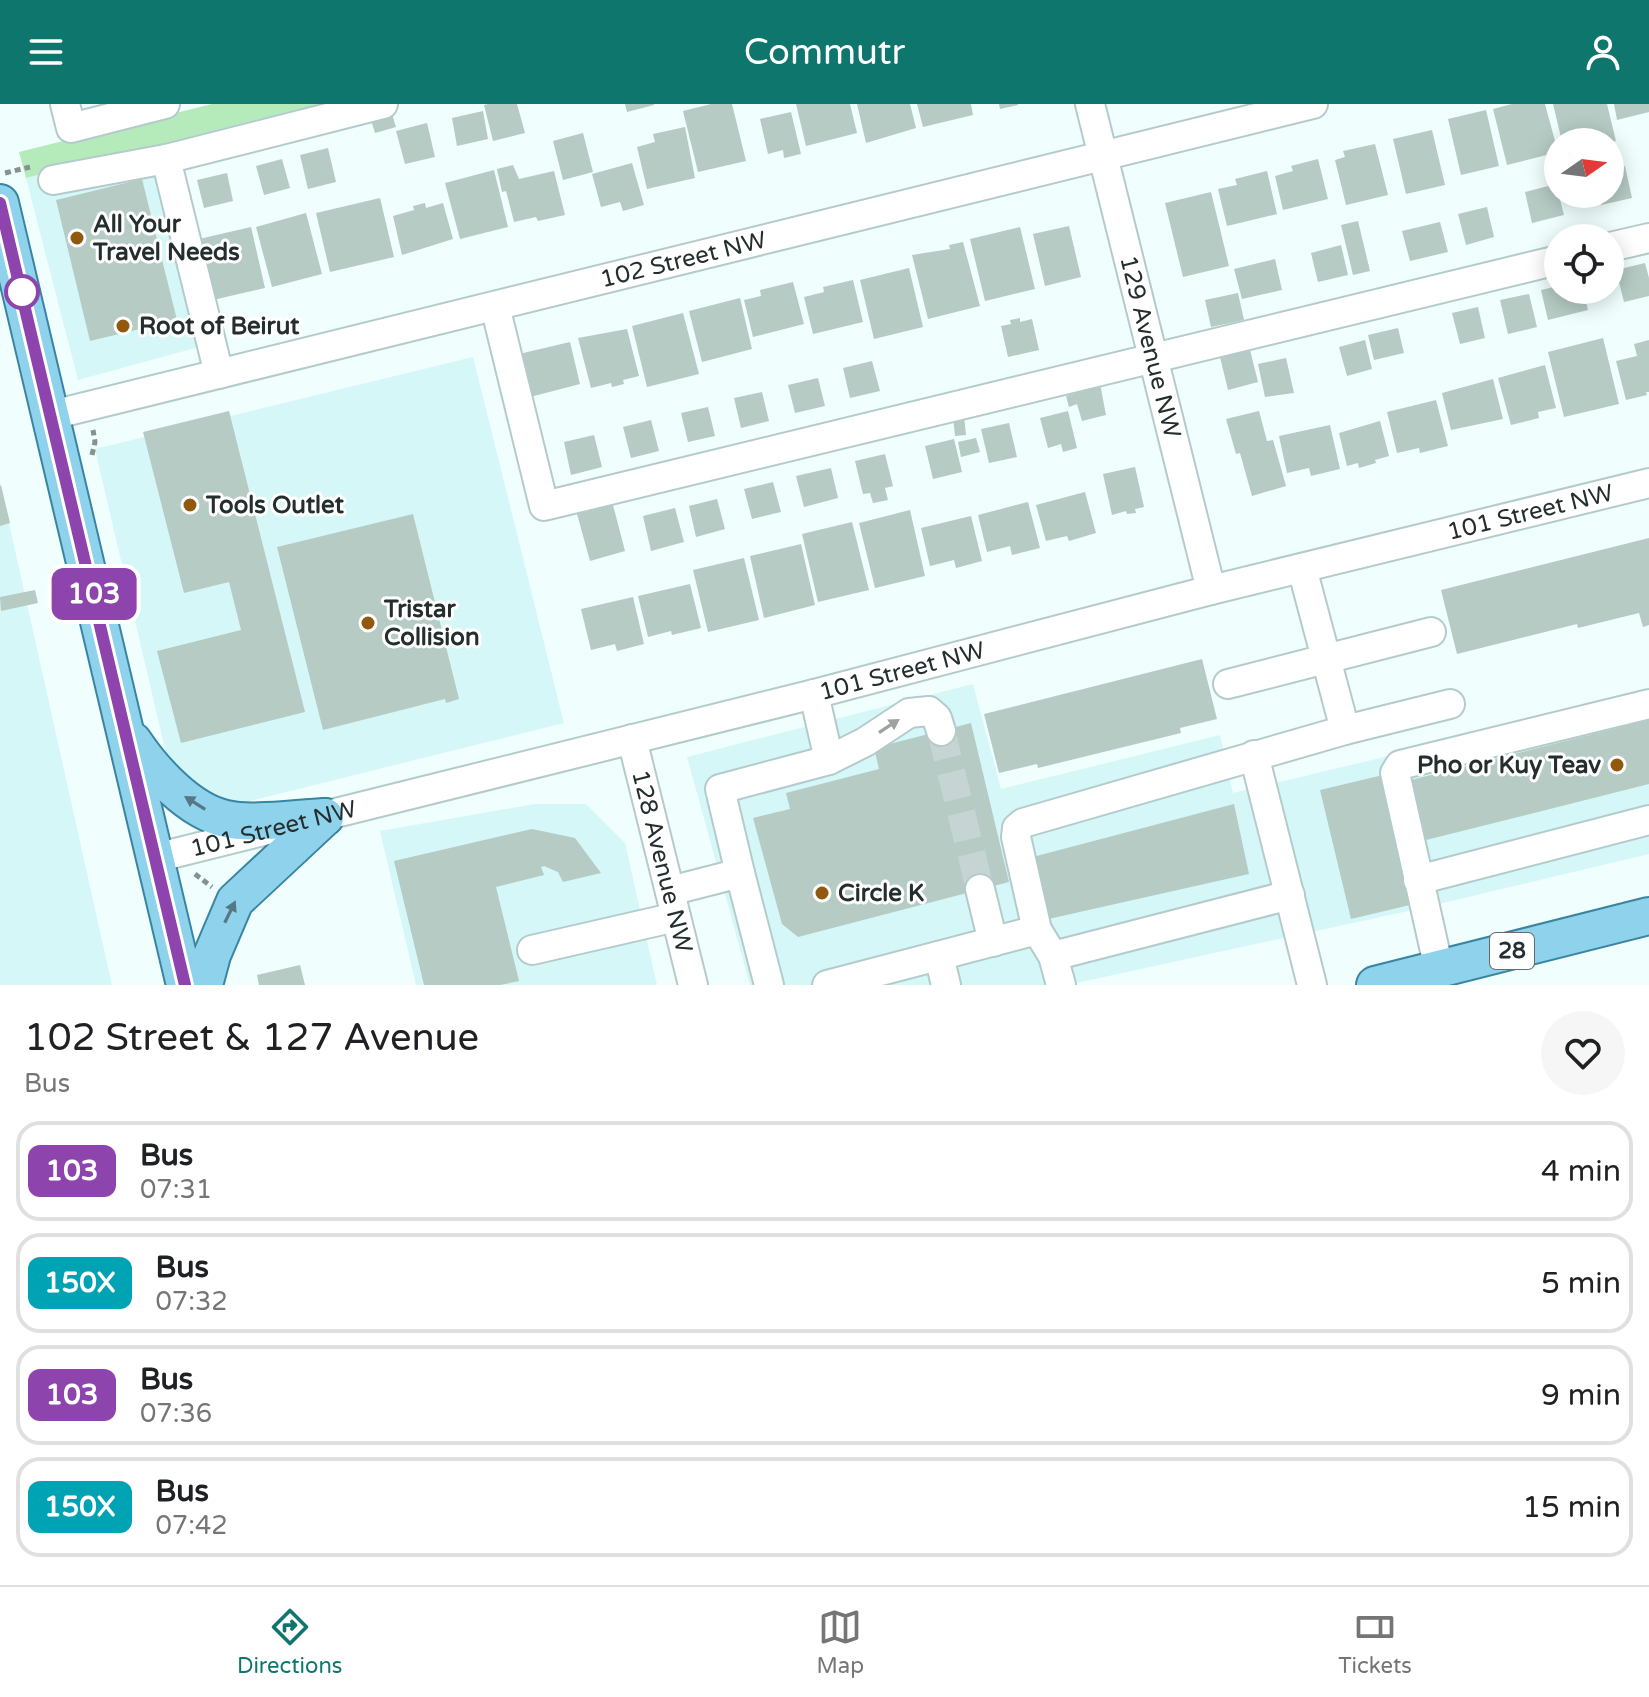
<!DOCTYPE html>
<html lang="en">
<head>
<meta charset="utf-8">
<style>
	body { margin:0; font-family:"Varela Round",sans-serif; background:#f6f6f6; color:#202124; height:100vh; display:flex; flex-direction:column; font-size:30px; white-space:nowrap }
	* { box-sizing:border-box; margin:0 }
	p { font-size:26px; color:#757577 }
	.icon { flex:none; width:44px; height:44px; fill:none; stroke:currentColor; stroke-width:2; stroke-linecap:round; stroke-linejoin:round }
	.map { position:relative; height:881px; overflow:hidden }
	.details { display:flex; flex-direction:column; background:#fff; flex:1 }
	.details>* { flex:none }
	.badge { padding:0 16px; border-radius:12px; font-size:28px; line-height:52px }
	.needle { width:52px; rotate:76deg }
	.controls { position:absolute; left:1544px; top:24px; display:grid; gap:16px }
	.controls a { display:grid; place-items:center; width:80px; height:80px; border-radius:50%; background:#fff; box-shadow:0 4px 20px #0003; font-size:40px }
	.map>.badge { position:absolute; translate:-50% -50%; box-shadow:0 0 0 4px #fff }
	.round { display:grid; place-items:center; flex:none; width:84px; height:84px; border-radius:42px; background:#f6f6f6 }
	.overview { display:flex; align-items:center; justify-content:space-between; height:136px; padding:0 24px }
	h1 { font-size:38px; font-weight:600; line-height:60px }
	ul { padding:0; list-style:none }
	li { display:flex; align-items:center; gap:24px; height:100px; margin:0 16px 12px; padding:0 8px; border:4px solid #e0e0e0; border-radius:24px }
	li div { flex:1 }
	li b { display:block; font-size:30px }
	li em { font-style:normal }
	li .badge { min-width:88px; font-weight:700; text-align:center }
	header { display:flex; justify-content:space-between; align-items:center; height:104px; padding:0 24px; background:#0f766e; color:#fff; font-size:36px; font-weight:600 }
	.dock { display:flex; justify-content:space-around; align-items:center; height:112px; border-top:2px solid #e0e0e0; background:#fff; font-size:22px; color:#757577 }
	.dock a { display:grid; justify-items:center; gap:4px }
	.dock .active { color:#0f766e }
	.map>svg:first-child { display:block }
	.built { fill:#d5f7f8 }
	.green { fill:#b5ebba }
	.building { fill:#b5cbc4 }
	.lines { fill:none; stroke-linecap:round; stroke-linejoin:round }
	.minor-tunnel { stroke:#c7d4d4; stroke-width:28; stroke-dasharray:28 14; stroke-linecap:butt }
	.minor-casing { stroke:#b4cbcc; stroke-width:32 }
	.major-casing { stroke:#3985a1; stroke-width:40 }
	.path { stroke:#869191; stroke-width:5; stroke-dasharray:6 4; stroke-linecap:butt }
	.minor { stroke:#fff; stroke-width:28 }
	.major { stroke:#8fd2ec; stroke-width:36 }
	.oneway { fill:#9da1a1 }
	.oneway2 { fill:#557884 }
	.line-casing { stroke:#fff; stroke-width:18 }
	.line { stroke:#8e44ad; stroke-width:12 }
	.poi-dot { fill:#90590e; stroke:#fff; stroke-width:3 }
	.stop-dot { fill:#fff; stroke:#8e44ad; stroke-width:4 }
	.labels { text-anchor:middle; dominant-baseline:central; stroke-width:6; stroke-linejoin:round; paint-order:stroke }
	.shield { fill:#fff; stroke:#666d6d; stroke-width:2 }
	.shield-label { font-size:22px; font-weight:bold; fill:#252e2e }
	.poi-label { font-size:24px; font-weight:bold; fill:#252e2e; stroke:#fff; text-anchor:start }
	.street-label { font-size:24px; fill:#252e2e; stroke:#fff }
</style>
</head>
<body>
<header><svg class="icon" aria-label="menu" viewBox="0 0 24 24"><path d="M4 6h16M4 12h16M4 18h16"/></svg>Commutr<svg class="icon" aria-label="person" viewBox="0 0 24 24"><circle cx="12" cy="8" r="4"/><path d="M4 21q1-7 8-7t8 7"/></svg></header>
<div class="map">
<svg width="1649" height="881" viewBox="0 0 1649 881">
	<rect width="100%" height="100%" fill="#f0fefe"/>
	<!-- built -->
	<g class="built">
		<polygon points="178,36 221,237 78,276 26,74"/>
		<polygon points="473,253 564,619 181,714 95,345"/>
		<polygon points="0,379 112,881 0,881"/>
		<polygon points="973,580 1001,685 1220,631 1233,689 1649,590 1649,750 1422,804 1067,881 750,881 687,653"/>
		<polygon points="535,700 586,700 625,739 657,881 416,881 380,727"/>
	</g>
	<!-- green -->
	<polygon class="green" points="212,0 320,0 26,74 19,48"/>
	<!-- building -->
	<g class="building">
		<polygon points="488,0 517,0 525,29 493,37 484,1"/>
		<polygon points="625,0 654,0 654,1 627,8"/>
		<polygon points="711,0 732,0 746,57 698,68 683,7"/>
		<polygon points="796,0 850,0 857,29 806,42"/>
		<polygon points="857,0 910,0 916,24 866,39"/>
		<polygon points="917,0 971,0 973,11 923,23"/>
		<polygon points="999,0 1018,0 1018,1 1000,5"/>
		<polygon points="1512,0 1545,0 1558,48 1507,61 1493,5"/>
		<polygon points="1553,0 1607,0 1616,37 1562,38"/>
		<polygon points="1614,0 1649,0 1649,8 1617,16"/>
		<polygon points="1486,6 1499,62 1461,71 1448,15"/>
		<polygon points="483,7 488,35 457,42 452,14"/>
		<polygon points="791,8 801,50 784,54 783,46 768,50 760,15"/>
		<polygon points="392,10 396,23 375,29 371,16"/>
		<polygon points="427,19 435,53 405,60 396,27"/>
		<polygon points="685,23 695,74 647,85 637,43 655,38 653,30"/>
		<polygon points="1432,26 1445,81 1406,90 1393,35"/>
		<polygon points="583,29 593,68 563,76 553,37"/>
		<polygon points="1375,40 1388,91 1346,101 1335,56 1345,53 1343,47"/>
		<polygon points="328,44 336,78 308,85 300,51"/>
		<polygon points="282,55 290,84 264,91 256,62"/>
		<polygon points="1318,55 1328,95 1283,106 1275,72 1293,67 1291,62"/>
		<polygon points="632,59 644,101 623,107 620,98 601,103 592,70"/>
		<polygon points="513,61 519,75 554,67 565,111 538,117 536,113 514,118 506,87 502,88 497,65"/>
		<polygon points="1625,62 1632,94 1601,101 1599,90 1610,90 1610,65"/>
		<polygon points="494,66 508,123 460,135 445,79"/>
		<polygon points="1267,67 1277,110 1227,122 1218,85 1237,81 1235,75"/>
		<polygon points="227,69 233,97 204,104 197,76"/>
		<polygon points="142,75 177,216 90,237 56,96"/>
		<polygon points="1556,80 1564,111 1532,119 1525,88"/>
		<polygon points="1211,88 1229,162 1183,173 1165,99"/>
		<polygon points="380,94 394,153 330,168 316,109"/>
		<polygon points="425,99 426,104 443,99 453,135 402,151 393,112 414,106 413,102"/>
		<polygon points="1487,103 1494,133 1466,141 1458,110"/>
		<polygon points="306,109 322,170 272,183 256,123"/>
		<polygon points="1358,117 1370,167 1353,171 1341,121"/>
		<polygon points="1440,118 1448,148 1410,157 1402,127"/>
		<polygon points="1069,122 1081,173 1045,182 1033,130"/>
		<polygon points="251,123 265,184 213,196 199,135"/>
		<polygon points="1020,123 1035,185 985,197 970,135"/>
		<polygon points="963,138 980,202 928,215 912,151 950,145 949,141"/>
		<polygon points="1341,141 1348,171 1318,178 1311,149"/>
		<polygon points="1275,155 1282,186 1242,195 1234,165"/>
		<polygon points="1645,159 1649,174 1649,192 1624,198 1616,166"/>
		<polygon points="909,164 923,223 874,235 860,176"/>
		<polygon points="853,176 863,218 813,230 804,193 824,188 823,183"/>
		<polygon points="793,178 804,220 753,233 744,196 761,192 760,186"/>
		<polygon points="1558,182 1558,186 1583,186 1588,206 1548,216 1541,186"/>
		<polygon points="1238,189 1244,216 1211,223 1205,196"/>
		<polygon points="1529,190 1537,223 1508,230 1500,196"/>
		<polygon points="740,194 752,245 702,258 689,207"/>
		<polygon points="1478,203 1485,234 1460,240 1452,209"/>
		<polygon points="683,209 699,270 647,283 632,222"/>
		<polygon points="1020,214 1020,218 1032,215 1039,246 1008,253 1001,222 1011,220 1010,216"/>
		<polygon points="1398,224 1404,249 1374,256 1368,231"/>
		<polygon points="627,225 639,272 623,276 624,280 612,283 611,279 591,284 578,234"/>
		<polygon points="1603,234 1619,300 1564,313 1548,248"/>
		<polygon points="1365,236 1372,265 1347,272 1339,243"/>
		<polygon points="1649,236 1649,288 1646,288 1647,291 1626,296 1616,257 1637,252 1634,240"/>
		<polygon points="570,238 580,280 530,293 519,250"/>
		<polygon points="1249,242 1258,278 1228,286 1219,249"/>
		<polygon points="1286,254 1294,289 1265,293 1258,260"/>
		<polygon points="872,257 880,287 850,294 843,264"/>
		<polygon points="1545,261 1556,304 1538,308 1539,314 1511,321 1498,274"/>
		<polygon points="818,274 825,302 795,309 788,281"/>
		<polygon points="1493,275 1503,315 1451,326 1442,289"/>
		<polygon points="1100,280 1106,311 1082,317 1077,300 1069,303 1066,292"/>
		<polygon points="762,288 769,317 741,324 734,294"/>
		<polygon points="1436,296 1448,342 1420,349 1419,344 1397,349 1387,308"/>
		<polygon points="708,303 715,332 688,338 681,309"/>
		<polygon points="229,307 305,608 181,639 157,547 241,526 229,478 184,489 143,328"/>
		<polygon points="1068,307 1077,344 1063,348 1061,340 1048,344 1040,314"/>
		<polygon points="1259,307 1267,337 1273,336 1286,382 1252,392 1240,349 1236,350 1226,315"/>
		<polygon points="964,312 966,331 955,332 953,313"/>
		<polygon points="651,316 659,347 631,354 623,323"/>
		<polygon points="1380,317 1389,352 1375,356 1376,359 1359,364 1358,359 1347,362 1339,329"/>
		<polygon points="1009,319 1017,353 989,359 981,325"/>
		<polygon points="1330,321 1340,365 1311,372 1309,364 1287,369 1279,332"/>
		<polygon points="594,331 602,363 571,371 564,338"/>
		<polygon points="976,334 980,348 961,353 958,338"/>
		<polygon points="954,335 962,368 933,375 925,342"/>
		<polygon points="885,350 893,382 885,384 888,396 873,399 870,389 863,390 855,357"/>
		<polygon points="1135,363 1144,403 1135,405 1136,409 1127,410 1126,407 1112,411 1103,370"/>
		<polygon points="831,364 838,394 804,403 796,372"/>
		<polygon points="773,378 781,408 752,415 744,385"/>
		<polygon points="1,381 10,419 0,422 0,382"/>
		<polygon points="1085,388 1096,429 1069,437 1067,432 1046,437 1036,401"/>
		<polygon points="717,395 725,425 696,433 689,402"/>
		<polygon points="1028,398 1040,444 1012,451 1010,442 987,448 978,411"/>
		<polygon points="613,401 625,447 590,457 577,410"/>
		<polygon points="675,404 684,438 651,447 643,412"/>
		<polygon points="910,406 925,472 875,484 859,419"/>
		<polygon points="413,410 459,595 446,599 445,595 323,626 277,443"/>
		<polygon points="971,412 982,457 956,464 954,456 930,462 921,424"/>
		<polygon points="852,418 869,486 818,498 802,430"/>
		<polygon points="1649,434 1649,521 1643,523 1639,509 1578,524 1577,520 1457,550 1441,486"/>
		<polygon points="801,440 815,501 764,514 750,452"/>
		<polygon points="744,454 759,516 708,528 693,466"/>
		<polygon points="690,480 701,524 672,531 671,527 648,533 638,492"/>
		<polygon points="35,486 38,499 1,507 0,493"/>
		<polygon points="633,493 644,540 617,547 615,540 591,546 581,505"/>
		<polygon points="1202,555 1217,615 1180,624 1181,629 1038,664 1037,660 999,669 984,610"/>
		<polygon points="1649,616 1649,680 1422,737 1407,677"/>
		<polygon points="971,619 1009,778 798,833 782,820 753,714 790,705 786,689 879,665 874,644"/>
		<polygon points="1383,671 1414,800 1351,815 1320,686"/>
		<polygon points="1234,700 1249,770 1044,816 1029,754"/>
		<polygon points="532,725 575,734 601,769 563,778 558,768 544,762 541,763 544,771 496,783 519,877 500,881 424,881 394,757"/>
		<polygon points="300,861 305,881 259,881 257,871"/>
	</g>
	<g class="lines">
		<!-- minor-tunnel -->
		<polyline class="minor-tunnel" points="941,627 980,785"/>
		<defs>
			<g id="minor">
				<polyline points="65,0 71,24 165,0"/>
				<path id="s1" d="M1090,0l121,486"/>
				<polyline points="166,55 219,270"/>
				<polyline points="53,76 166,55 383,0"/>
				<polyline points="1610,143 1649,134"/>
				<polyline points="495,202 544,402 1558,156"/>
				<path id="s2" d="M52,311l1261,-311"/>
				<polyline points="1302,464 1345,626 1450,600"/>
				<polyline points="1228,580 1431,528"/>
				<path id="s3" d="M632,635l61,246"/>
				<polyline points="1254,651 1312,881"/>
				<polyline points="829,656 865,638 909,609 929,607 937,614 941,627"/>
				<path id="s4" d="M155,754l659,-164 397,-104 438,-107"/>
				<polyline points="740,769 720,685 829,656 814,590"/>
				<polyline points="1418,776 1649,716"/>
				<polyline points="980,785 993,838"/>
				<polyline points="670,787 740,769 769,881"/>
				<polyline points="1037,826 1016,733 1017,724 1023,719 1345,626"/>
				<polyline points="532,846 676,813"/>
				<polyline points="939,852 946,881"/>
				<polyline points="1053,852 1290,791"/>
				<polyline points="1439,865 1395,669 1400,661 1649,600"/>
				<polyline points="827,881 1037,826 1053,852 1061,881"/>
			</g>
			<g id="major">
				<polyline points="0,99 185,881"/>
				<path d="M133,637c20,30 56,70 93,78 25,6 71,-1 99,-2"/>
				<polyline points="204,881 212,851 235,797 325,713"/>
				<polyline points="1375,881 1649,812"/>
			</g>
		</defs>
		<!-- minor casing -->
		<use href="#minor" class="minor-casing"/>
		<!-- major casing -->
		<use href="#major" class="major-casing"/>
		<!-- path -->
		<g class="path">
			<polyline points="5,69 30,63"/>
			<polyline points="92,351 95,338 93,326"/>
			<polyline points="195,770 212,783"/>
		</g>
		<!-- minor -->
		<use href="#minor" class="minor"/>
		<!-- major -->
		<use href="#major" class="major"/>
	</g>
	<!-- one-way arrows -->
	<defs><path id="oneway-solid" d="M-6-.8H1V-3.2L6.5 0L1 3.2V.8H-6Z" transform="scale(2)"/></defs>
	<use class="oneway" href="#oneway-solid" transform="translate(889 622) rotate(-33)"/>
	<g class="oneway2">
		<use href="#oneway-solid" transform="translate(195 699) rotate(-148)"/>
		<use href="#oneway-solid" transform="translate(230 808) rotate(-64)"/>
	</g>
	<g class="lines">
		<defs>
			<polyline id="line" points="0,99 185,881"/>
		</defs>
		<!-- line casing -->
		<use href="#line" class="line-casing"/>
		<!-- line -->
		<use href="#line" class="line"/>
	</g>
	<!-- markers -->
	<g class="poi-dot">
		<circle cx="77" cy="134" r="8"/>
		<circle cx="123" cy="222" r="8"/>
		<circle cx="190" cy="401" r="8"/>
		<circle cx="368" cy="519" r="8"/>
		<circle cx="1617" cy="661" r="8"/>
		<circle cx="822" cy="789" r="8"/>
	</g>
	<circle class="stop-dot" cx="22" cy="188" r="16"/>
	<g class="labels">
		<!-- shield labels -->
		<rect class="shield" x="1490" y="829" width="44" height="36" rx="6"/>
		<g class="shield-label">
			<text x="1512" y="847">28</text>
		</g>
		<!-- poi labels -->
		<g class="poi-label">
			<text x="93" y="120">All Your<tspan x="93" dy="28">Travel Needs</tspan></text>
			<text x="139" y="222">Root of Beirut</text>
			<text x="206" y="401">Tools Outlet</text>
			<text x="384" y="505">Tristar<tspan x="384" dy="28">Collision</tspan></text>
			<text x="1601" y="661" text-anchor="end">Pho or Kuy Teav</text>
			<text x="838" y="789">Circle K</text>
		</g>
		<!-- street labels -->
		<g class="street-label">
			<text stroke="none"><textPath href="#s2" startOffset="650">102 Street NW</textPath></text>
			<text stroke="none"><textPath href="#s1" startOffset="250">129 Avenue NW</textPath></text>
			<text stroke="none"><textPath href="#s4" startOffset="1418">101 Street NW</textPath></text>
			<text stroke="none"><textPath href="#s4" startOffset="770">101 Street NW</textPath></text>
			<text stroke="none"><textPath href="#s4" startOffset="122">101 Street NW</textPath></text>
			<text stroke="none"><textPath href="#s3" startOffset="126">128 Avenue NW</textPath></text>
		</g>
	</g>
</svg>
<div class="controls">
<a><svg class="needle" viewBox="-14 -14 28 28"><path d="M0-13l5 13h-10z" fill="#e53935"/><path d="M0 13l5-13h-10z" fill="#757577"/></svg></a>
<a><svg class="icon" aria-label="locate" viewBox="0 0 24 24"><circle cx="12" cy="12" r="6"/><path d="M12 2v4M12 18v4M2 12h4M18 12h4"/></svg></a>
</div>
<b class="badge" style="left:94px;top:490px;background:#8e44ad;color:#fff">103</b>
</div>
<section class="details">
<div class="overview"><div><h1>102 Street &amp; 127 Avenue</h1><p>Bus</p></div><a class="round"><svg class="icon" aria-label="heart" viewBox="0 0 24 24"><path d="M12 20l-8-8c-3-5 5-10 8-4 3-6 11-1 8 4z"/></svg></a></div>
<ul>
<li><span class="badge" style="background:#8e44ad;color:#fff">103</span><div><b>Bus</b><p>07:31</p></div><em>4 min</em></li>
<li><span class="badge" style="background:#00a3b4;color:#fff">150X</span><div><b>Bus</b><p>07:32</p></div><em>5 min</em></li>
<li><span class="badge" style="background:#8e44ad;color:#fff">103</span><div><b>Bus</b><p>07:36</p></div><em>9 min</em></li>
<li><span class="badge" style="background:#00a3b4;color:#fff">150X</span><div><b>Bus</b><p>07:42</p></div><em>15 min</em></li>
</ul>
</section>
<nav class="dock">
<a class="active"><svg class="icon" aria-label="directions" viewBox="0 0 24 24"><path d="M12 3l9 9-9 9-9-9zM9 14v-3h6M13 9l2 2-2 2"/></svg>Directions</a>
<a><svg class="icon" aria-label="map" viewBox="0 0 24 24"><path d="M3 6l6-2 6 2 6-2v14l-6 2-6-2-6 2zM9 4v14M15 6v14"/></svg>Map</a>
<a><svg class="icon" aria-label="tickets" viewBox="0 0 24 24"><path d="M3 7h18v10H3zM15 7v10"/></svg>Tickets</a>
</nav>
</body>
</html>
